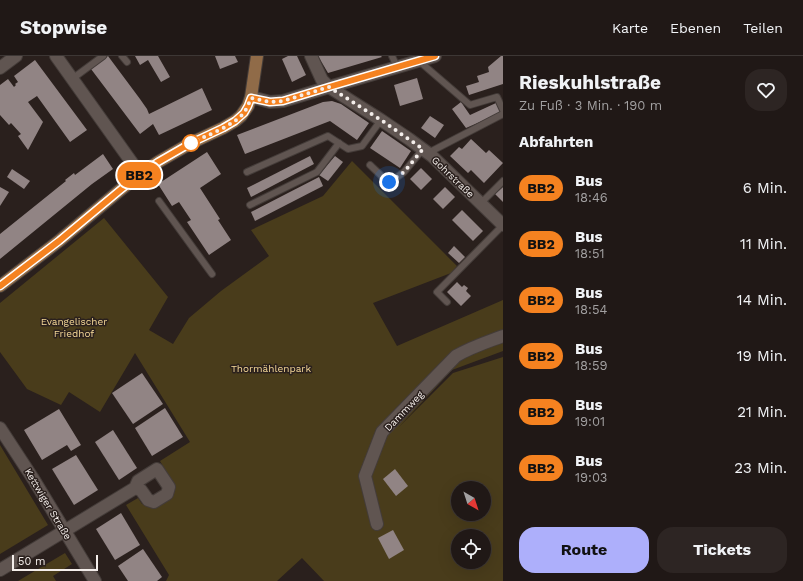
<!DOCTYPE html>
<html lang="de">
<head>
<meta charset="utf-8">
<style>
	body { margin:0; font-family:"Work Sans",sans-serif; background:#2d2523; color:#f1f3f6; height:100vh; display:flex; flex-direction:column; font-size:15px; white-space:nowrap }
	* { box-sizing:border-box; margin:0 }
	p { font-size:13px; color:#a2a0a1 }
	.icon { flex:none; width:22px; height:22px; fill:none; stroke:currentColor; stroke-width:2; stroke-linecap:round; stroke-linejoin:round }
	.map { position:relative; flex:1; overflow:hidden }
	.side { display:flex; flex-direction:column; background:#201816; width:300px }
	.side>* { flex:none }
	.badge { padding:0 8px; border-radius:13px; font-size:14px; line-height:26px }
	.needle { width:26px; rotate:141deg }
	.fabs { position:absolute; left:451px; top:425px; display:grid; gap:8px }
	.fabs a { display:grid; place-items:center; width:40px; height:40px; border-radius:50%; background:#201816; box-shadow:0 4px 16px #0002,0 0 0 1px #3d3735; font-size:20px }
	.scale { position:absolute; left:12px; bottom:10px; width:86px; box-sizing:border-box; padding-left:4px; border:2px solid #f4eeeb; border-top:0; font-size:11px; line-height:14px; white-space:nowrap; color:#f4eeeb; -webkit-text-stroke:3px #2a201d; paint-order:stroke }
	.you { position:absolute; width:20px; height:20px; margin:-10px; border:3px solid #fff; border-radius:50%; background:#1a73e8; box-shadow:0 0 0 6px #1a73e833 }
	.map>.badge { position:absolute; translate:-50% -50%; box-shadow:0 0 0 2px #fff }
	h2 { padding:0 16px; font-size:15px; line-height:36px }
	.round { display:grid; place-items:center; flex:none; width:42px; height:42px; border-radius:16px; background:#2d2523 }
	.head { display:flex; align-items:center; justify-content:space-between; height:68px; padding:0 16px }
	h1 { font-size:19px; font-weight:700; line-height:30px }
	.cta { display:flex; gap:8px; margin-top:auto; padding:8px 16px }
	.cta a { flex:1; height:46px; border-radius:16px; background:#adaffb; color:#111; font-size:16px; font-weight:700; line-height:46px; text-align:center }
	.cta a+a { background:#2d2523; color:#f1f3f6 }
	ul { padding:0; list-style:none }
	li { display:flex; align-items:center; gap:12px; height:56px; padding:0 16px }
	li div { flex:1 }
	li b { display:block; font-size:15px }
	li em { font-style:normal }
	li .badge { min-width:44px; font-weight:700; text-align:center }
	header { display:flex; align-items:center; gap:24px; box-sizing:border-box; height:56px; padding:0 20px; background:#201816; border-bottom:1px solid #3d3735 }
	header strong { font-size:19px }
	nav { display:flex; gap:22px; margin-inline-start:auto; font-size:14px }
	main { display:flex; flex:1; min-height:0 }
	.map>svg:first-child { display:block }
	.green { fill:#493c1b; fill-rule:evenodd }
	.building { fill:#918484 }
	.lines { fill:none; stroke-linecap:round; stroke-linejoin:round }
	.lane-casing { stroke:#443c39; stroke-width:8 }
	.street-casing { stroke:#443c39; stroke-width:14 }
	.secondary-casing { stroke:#443c39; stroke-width:14 }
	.lane { stroke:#605551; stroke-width:6 }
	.street { stroke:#605551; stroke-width:12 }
	.secondary { stroke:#906b48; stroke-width:12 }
	.line-casing { stroke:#fff; stroke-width:9 }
	.line { stroke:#f58220; stroke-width:6 }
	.walk { stroke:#f4eeeb; stroke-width:4; stroke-dasharray:0 7.2 }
	.stop-dot { fill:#fff; stroke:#f58220; stroke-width:2 }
	.labels { text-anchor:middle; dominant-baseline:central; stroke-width:3; stroke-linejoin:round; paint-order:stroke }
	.street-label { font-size:10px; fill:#f4eeeb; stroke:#2a201d }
	.park-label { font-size:10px; fill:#f7da98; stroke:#2a201d }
</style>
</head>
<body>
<header>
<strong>Stopwise</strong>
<nav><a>Karte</a><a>Ebenen</a><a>Teilen</a></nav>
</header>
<main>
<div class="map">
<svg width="503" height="525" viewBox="0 0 503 525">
	<rect width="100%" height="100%" fill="#2a201d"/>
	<!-- green -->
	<g class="green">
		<path d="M352,105l105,105 -6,7 -78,30 24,43 106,-46v51l-51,19 -54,58 55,-55 50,-16v224h-179l-22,-23 -25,23h-111l3,-6 -43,-70 12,-7 4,6 14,3 18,-23 -14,-23 30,-19 -55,-89 -35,59 -31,-20 -8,13 -34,-16 -27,-37v-49l104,-85 64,79 -19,33 24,14 16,-26 32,-27 48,-35 -18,-26 72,-34zM458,432h26v26h-26zM458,480h26v26h-26z"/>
		<polygon points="0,389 48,469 0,498"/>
		<polygon points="65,497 72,508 53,520 56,525 18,525"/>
	</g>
	<!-- building -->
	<g class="building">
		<polygon points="108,0 140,43 147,53 149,58 202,32 212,54 159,79 153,68 140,78 91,13"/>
		<polygon points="135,0 158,0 170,21 161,26 148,4 140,9"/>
		<polygon points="215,0 235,0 238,6 220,13"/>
		<polygon points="288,0 297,0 306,19 292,26 282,3"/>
		<polygon points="318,0 381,0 382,1 328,17"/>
		<polygon points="501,0 503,0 503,28 469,39 466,30 479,26 477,20 489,16 488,11"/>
		<polygon points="35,4 87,74 70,86 37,40 28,46 43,66 28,94 18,80 21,78 11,67 9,69 0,59 0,29 8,23 14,31 16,29 15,28 18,26 14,20"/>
		<polygon points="417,22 423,43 400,50 394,29"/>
		<polygon points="332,45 341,48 369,67 357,84 330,65 245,98 237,79 323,46"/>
		<polygon points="461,46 470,59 496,47 501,57 466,72 452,53"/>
		<polygon points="430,60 444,69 435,82 421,72"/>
		<polygon points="382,75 411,95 400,112 370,92"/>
		<polygon points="471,83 486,97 489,94 503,107 484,127 471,114 468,117 450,100 459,91 462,93"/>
		<polygon points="207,96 221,118 200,132 220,163 218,164 231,184 209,199 187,166 191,164 179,146 172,150 158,128"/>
		<polygon points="103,98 113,113 92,128 0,203 0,178 66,125 65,124 74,117 75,119"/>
		<polygon points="310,100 314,108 251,141 247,132"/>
		<polygon points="335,100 343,106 328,125 319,119"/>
		<polygon points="421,112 432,123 421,134 410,123"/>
		<polygon points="12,113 30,125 24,133 7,121"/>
		<polygon points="319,121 323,130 255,165 251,156"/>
		<polygon points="0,131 9,136 0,150"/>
		<polygon points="445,131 455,141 443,153 433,143"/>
		<polygon points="503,131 503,146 495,138"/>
		<polygon points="462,154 483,175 473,185 452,164"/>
		<polygon points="454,190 465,201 459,207 448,197"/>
		<polygon points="457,226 462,231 464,229 468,232 466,235 471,240 461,250 447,236"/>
		<polygon points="142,317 163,348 133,368 112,337"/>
		<polygon points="165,352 183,381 152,400 135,372"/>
		<polygon points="59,353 81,389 71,395 67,389 42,404 24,374"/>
		<polygon points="113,374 137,412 119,424 95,386"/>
		<polygon points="76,399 98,434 74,449 52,413"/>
		<polygon points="395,413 408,430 396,440 383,423"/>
		<polygon points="121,457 140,489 115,504 96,473"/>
		<polygon points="393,474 404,494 389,503 378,482"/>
		<polygon points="143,493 162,521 157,525 128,525 118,510"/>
	</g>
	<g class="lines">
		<defs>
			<g id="lane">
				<polyline points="122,0 127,6"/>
				<polyline points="392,0 397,11"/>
				<polyline points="419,5 470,49 497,41 503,54"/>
				<polyline points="72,23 103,0"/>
				<polyline points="428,97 503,58"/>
				<polyline points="370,109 389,127 404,116 423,93"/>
				<polyline points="247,116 328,80 348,93 362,90 381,64"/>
				<polyline points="159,145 212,218"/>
				<polyline points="481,147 503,125"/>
				<polyline points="250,149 317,116 339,87"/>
				<polyline points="447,246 437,236 503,169"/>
			</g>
			<g id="street">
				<polyline points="56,0 140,118"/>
				<polyline points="311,0 322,24 329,31 381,64 409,83 432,100 503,169"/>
				<polyline points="0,12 16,0"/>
				<polyline points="251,41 270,46 283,45 329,31 435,0"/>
				<polyline points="0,372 34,424 95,525"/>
				<path d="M377,468l-12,-48 17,-44 74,-76c15,-9 31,-14 47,-20"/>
				<polyline points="0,514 135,432 138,425 157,413 169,431 167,438 154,446 148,444 141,434 135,432"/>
			</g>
			<polyline id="secondary" points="0,230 59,185 119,135 140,118 158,106 191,87 223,72 235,65 241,60 248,50 251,41 257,0"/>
		</defs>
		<!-- lane casing -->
		<use href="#lane" class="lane-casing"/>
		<!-- street casing -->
		<use href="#street" class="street-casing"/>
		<!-- secondary casing -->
		<use href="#secondary" class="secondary-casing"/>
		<!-- lane -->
		<use href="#lane" class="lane"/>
		<!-- street -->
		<use href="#street" class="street"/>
		<!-- secondary -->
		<use href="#secondary" class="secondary"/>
	</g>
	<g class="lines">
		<defs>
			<polyline id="line" points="0,230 59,185 119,135 140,118 158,106 191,87 223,72 235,65 244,57 248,50 251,42 270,46 283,45 329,31 435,0"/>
		</defs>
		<!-- line casing -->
		<use href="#line" class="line-casing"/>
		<!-- line -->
		<use href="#line" class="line"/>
		<!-- walk -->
		<path class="walk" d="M191,87c15,-7 41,-17 52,-29 4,-5 6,-11 8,-16l19,4 13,-1 46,-14 52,33 42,29 -19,23 -15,10"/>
	</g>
	<!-- markers -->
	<circle class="stop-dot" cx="191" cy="87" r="8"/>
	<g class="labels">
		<!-- street labels -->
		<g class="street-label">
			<text transform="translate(453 121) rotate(44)">Gohrstraße</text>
			<text transform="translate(404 355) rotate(-46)">Dammweg</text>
			<text transform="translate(48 448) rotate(59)">Kettwiger Straße</text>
		</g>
		<!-- park labels -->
		<g class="park-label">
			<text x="74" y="265">Evangelischer<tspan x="74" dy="12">Friedhof</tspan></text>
			<text x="271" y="312">Thormählenpark</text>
		</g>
	</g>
</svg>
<div class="fabs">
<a><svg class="needle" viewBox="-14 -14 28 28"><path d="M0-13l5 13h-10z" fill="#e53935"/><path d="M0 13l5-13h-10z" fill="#a2a0a1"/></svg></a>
<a><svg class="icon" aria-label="locate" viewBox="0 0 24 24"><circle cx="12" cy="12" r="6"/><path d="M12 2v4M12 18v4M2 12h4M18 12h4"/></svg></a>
</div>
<div class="scale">50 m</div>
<div class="you" style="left:389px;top:126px"></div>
<b class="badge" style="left:139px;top:119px;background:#f58220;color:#111">BB2</b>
</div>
<section class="side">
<div class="head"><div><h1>Rieskuhlstraße</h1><p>Zu Fuß · 3 Min. · 190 m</p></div><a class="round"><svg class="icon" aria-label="heart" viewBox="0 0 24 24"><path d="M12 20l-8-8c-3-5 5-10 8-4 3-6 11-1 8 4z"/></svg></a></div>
<h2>Abfahrten</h2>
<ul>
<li><span class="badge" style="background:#f58220;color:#111">BB2</span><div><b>Bus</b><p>18:46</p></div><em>6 Min.</em></li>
<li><span class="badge" style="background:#f58220;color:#111">BB2</span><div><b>Bus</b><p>18:51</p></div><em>11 Min.</em></li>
<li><span class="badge" style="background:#f58220;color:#111">BB2</span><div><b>Bus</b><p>18:54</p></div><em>14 Min.</em></li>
<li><span class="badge" style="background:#f58220;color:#111">BB2</span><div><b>Bus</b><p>18:59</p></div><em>19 Min.</em></li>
<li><span class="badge" style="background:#f58220;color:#111">BB2</span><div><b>Bus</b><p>19:01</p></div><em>21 Min.</em></li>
<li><span class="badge" style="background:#f58220;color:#111">BB2</span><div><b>Bus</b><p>19:03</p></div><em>23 Min.</em></li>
</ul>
<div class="cta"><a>Route</a><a>Tickets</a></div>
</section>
</main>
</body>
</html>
